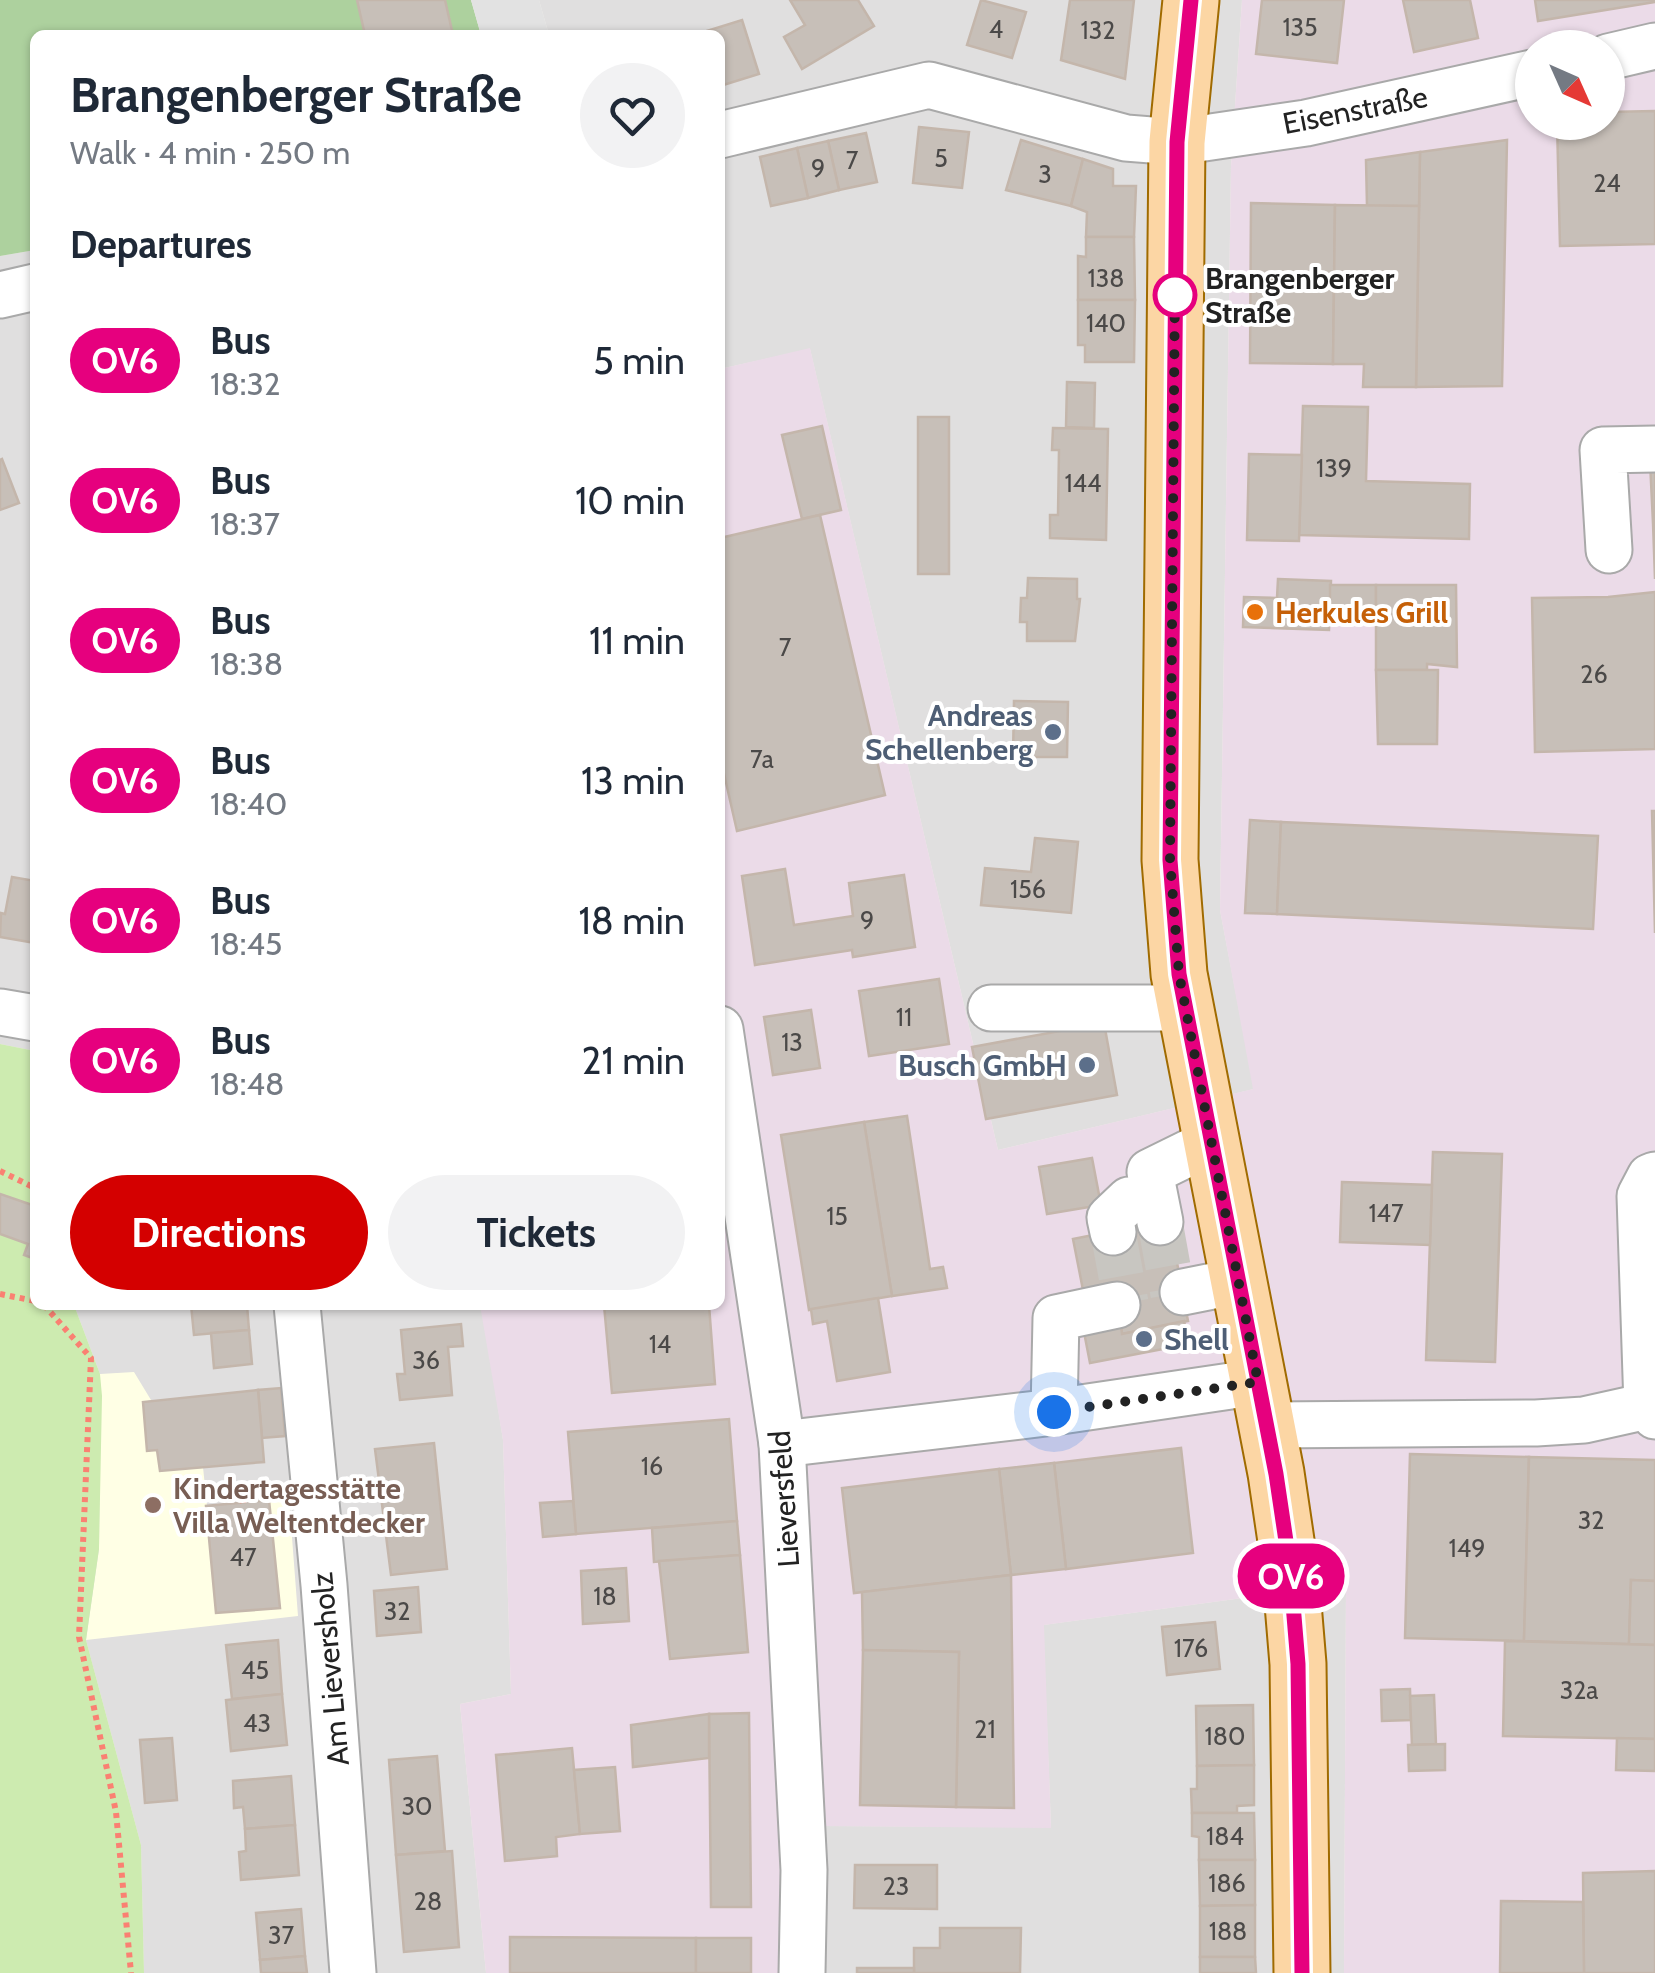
<!DOCTYPE html>
<html lang="en">
<head>
<meta charset="utf-8">
<style>
	body { margin:0; font-family:Cabin,sans-serif; background:#f2f2f3; color:#1f2937; height:100vh; display:flex; flex-direction:column; font-size:38px; white-space:nowrap }
	* { box-sizing:border-box; margin:0 }
	p { font-size:32px; color:#747a83 }
	.icon { flex:none; width:55px; height:55px; fill:none; stroke:currentColor; stroke-width:2; stroke-linecap:round; stroke-linejoin:round }
	.map { position:relative; flex:1; overflow:hidden }
	.panel { position:absolute; left:30px; top:30px; width:695px; height:1280px; display:flex; flex-direction:column; background:#fff; border-radius:15px; box-shadow:0 2px 8px #0004 }
	.panel>* { flex:none }
	.badge { padding:0 20px; border-radius:32px; font-size:35px; line-height:65px }
	.needle { width:65px; rotate:135deg }
	.fabs { position:absolute; left:1515px; top:30px; display:grid; gap:20px }
	.fabs a { display:grid; place-items:center; width:110px; height:110px; border-radius:50%; background:#fff; box-shadow:0 2px 8px #0004; font-size:50px }
	.you { position:absolute; width:50px; height:50px; margin:-25px; border:8px solid #fff; border-radius:50%; background:#1a73e8; box-shadow:0 0 0 15px #1a73e833 }
	.map>.badge { position:absolute; translate:-50% -50%; box-shadow:0 0 0 5px #fff }
	h2 { padding:0 40px; font-size:38px; line-height:90px }
	.round { display:grid; place-items:center; flex:none; width:105px; height:105px; border-radius:52px; background:#f2f2f3 }
	.summary { display:flex; align-items:center; justify-content:space-between; height:170px; padding:0 40px }
	h1 { font-size:48px; font-weight:800; line-height:75px }
	.cta { display:flex; gap:20px; margin-top:auto; padding:20px 40px }
	.cta a { flex:1; height:115px; border-radius:60px; background:#d40000; color:#fff; font-size:40px; font-weight:800; line-height:115px; text-align:center }
	.cta a+a { background:#f2f2f3; color:#1f2937 }
	ul { padding:0; list-style:none }
	li { display:flex; align-items:center; gap:30px; height:140px; padding:0 40px }
	li div { flex:1 }
	li b { display:block; font-size:38px }
	li em { font-style:normal }
	li .badge { min-width:110px; font-weight:700; text-align:center }
	.map>svg:first-child { display:block }
	.residential { fill:#e0dfdf }
	.industrial { fill:#ebdbe8; fill-rule:evenodd }
	.education { fill:#ffffe5 }
	.grass { fill:#cdebb0 }
	.forest { fill:#add19e }
	.parking { fill:#e2e2e2 }
	.building { fill:#c7bfb8; stroke:#c4b6ab; stroke-width:2.5 }
	.lines { fill:none; stroke-linecap:round; stroke-linejoin:round }
	.minor-tunnel { stroke:#c8c6c1; stroke-width:45; stroke-dasharray:45 22; stroke-linecap:butt }
	.minor-casing { stroke:#a9a9a9; stroke-width:49 }
	.major-casing { stroke:#a06b00; stroke-width:59 }
	.path { stroke:#fa8072; stroke-width:6; stroke-dasharray:5 5; stroke-linecap:butt }
	.minor { stroke:#fff; stroke-width:45 }
	.major { stroke:#fcd6a4; stroke-width:55 }
	.line-casing { stroke:#fff; stroke-width:22 }
	.line { stroke:#e6007e; stroke-width:15 }
	.walk { stroke:#222; stroke-width:10; stroke-dasharray:0 18 }
	.stop-dot { fill:#fff; stroke:#e6007e; stroke-width:5 }
	.food-dot { fill:#e8710a; stroke:#fff; stroke-width:4 }
	.service-dot { fill:#5c6f8a; stroke:#fff; stroke-width:4 }
	.education-dot { fill:#8d6e63; stroke:#fff; stroke-width:4 }
	.labels { text-anchor:middle; dominant-baseline:central; stroke-width:8; stroke-linejoin:round; paint-order:stroke }
	.number-label { font-size:25px; fill:#4b4948 }
	.street-label { font-size:30px; fill:#222; stroke:#fff }
	.stop-label { font-size:30px; font-weight:bold; fill:#222; stroke:#fff; text-anchor:start }
	.food-label { font-size:30px; font-weight:bold; fill:#c56008; stroke:#fff; text-anchor:start }
	.service-label { font-size:30px; font-weight:bold; fill:#4e5e75; stroke:#fff; text-anchor:end }
	.education-label { font-size:30px; font-weight:bold; fill:#785e54; stroke:#fff; text-anchor:start }
</style>
</head>
<body>
<div class="map">
<svg width="1655" height="1973" viewBox="0 0 1655 1973">
	<rect width="100%" height="100%" fill="#f2efe9"/>
	<!-- residential -->
	<g class="residential">
		<polygon points="539,0 1242,0 1231,166 1220,910 1254,1089 998,1150 810,349 720,369 720,35 549,35"/>
		<polygon points="35,250 35,1051 0,1044 0,256"/>
		<polygon points="74,1305 482,1305 503,1440 511,1694 460,1704 486,1973 144,1973 141,1845 86,1640 100,1374"/>
		<polygon points="1346,1584 1344,1973 825,1973 821,1826 1051,1827 1043,1625"/>
	</g>
	<!-- industrial -->
	<path class="industrial" d="M1242,0h413v1973h-311l2,-389 -302,41 7,203 -229,-2 3,147h-339l-26,-269 51,-10 -8,-254 -23,-135h240v-936l90,-21 188,802 255,-61 -33,-179 11,-744zM1532,48h76v74h-76z"/>
	<!-- education -->
	<polygon class="education" points="134,1372 151,1400 143,1402 147,1450 157,1450 160,1471 203,1467 207,1506 289,1498 298,1616 86,1640 99,1549 100,1374"/>
	<!-- grass -->
	<polygon class="grass" points="0,1044 35,1051 35,1305 74,1305 100,1374 102,1396 99,1549 86,1640 141,1845 144,1973 0,1973"/>
	<!-- forest -->
	<polygon class="forest" points="0,0 471,0 481,35 35,35 35,250 0,256"/>
	<!-- parking -->
	<polygon class="parking" points="471,0 539,0 549,35 481,35"/>
	<!-- building -->
	<g class="building">
		<polygon points="357,0 445,0 453,35 365,35"/>
		<polygon points="790,0 858,0 874,26 802,69 784,37 805,25"/>
		<polygon points="981,0 1026,12 1012,58 967,45"/>
		<polygon points="1070,0 1134,0 1125,79 1061,60"/>
		<polygon points="1262,0 1344,0 1337,63 1256,54"/>
		<polygon points="1403,0 1470,0 1478,38 1414,52"/>
		<polygon points="1535,0 1655,0 1655,2 1538,21"/>
		<polygon points="742,20 759,74 720,86 720,35 694,35"/>
		<polygon points="1655,111 1655,244 1560,246 1557,122 1608,122 1608,112"/>
		<polygon points="919,127 969,132 962,188 913,183"/>
		<polygon points="866,133 877,182 839,190 828,141"/>
		<polygon points="1021,140 1083,159 1071,206 1006,190"/>
		<polygon points="1507,140 1502,386 1416,387 1420,152"/>
		<polygon points="828,141 839,190 808,198 797,148"/>
		<polygon points="797,148 808,198 771,206 760,157"/>
		<polygon points="1420,152 1419,206 1367,206 1366,160"/>
		<polygon points="1083,159 1113,169 1113,186 1136,186 1134,237 1086,237 1087,212 1071,206"/>
		<polygon points="1251,203 1335,205 1333,364 1250,363"/>
		<polygon points="1335,205 1419,206 1416,387 1363,387 1364,364 1333,364"/>
		<polygon points="1086,237 1134,237 1135,300 1078,300 1078,256 1086,257"/>
		<polygon points="1078,300 1135,300 1134,362 1085,362 1085,345 1078,345"/>
		<polygon points="1067,382 1095,383 1094,428 1066,427"/>
		<polygon points="1303,406 1368,407 1366,481 1470,484 1469,539 1299,535"/>
		<rect x="918" y="417" width="31" height="157"/>
		<polygon points="822,426 841,510 802,519 782,435"/>
		<polygon points="1053,428 1108,429 1106,540 1050,538 1050,515 1058,515 1059,450 1052,450"/>
		<polygon points="1249,454 1302,455 1299,541 1247,540"/>
		<polygon points="2,459 19,503 0,510 0,460"/>
		<polygon points="1650,461 1655,461 1655,579 1653,523"/>
		<polygon points="820,515 885,795 737,831 720,756 720,538"/>
		<polygon points="1028,578 1077,579 1077,599 1080,599 1075,641 1027,641 1027,622 1020,622 1021,598 1027,598"/>
		<polygon points="1278,579 1331,581 1329,630 1243,627 1244,597 1277,598"/>
		<rect x="1330" y="585" width="46" height="27"/>
		<polygon points="1376,585 1456,585 1457,667 1427,664 1427,670 1376,670"/>
		<polygon points="1655,592 1655,749 1535,752 1532,598 1608,597"/>
		<polygon points="1376,670 1438,670 1437,744 1378,744"/>
		<polygon points="1014,701 1068,702 1067,757 1013,757"/>
		<polygon points="1652,811 1655,811 1655,933"/>
		<polygon points="1250,820 1281,822 1277,914 1245,913"/>
		<polygon points="1281,822 1598,836 1593,929 1277,914"/>
		<polygon points="1035,838 1078,842 1071,913 981,905 985,868 1031,872"/>
		<polygon points="785,869 794,925 853,916 849,883 904,875 915,947 853,957 852,950 755,965 742,876"/>
		<polygon points="12,877 35,881 35,943 0,937 1,913 5,914"/>
		<polygon points="939,979 949,1044 869,1056 859,991"/>
		<polygon points="811,1010 820,1068 773,1075 764,1017"/>
		<polygon points="1104,1023 1117,1095 986,1119 972,1047"/>
		<polygon points="907,1116 930,1269 943,1267 947,1288 892,1296 864,1122"/>
		<polygon points="864,1122 892,1296 809,1310 781,1135"/>
		<polygon points="1433,1152 1502,1154 1495,1362 1426,1360"/>
		<polygon points="1092,1158 1101,1205 1047,1214 1039,1167"/>
		<polygon points="1342,1182 1432,1185 1430,1245 1340,1242"/>
		<polygon points="0,1194 35,1206 35,1259 24,1255 28,1244 0,1234"/>
		<polygon points="1169,1220 1188,1321 1122,1334 1113,1284 1083,1290 1073,1239"/>
		<polygon points="878,1298 890,1372 837,1381 827,1321 813,1324 811,1309"/>
		<polygon points="191,1305 247,1305 249,1330 194,1335"/>
		<polygon points="604,1305 709,1305 715,1384 612,1393"/>
		<polygon points="1184,1321 1189,1344 1090,1363 1084,1332 1121,1325 1122,1334"/>
		<polygon points="461,1324 463,1346 448,1347 452,1395 400,1400 397,1374 405,1374 401,1330"/>
		<polygon points="249,1330 252,1364 214,1368 211,1333"/>
		<polygon points="281,1388 285,1436 262,1438 258,1390"/>
		<polygon points="258,1390 264,1462 160,1471 157,1450 147,1451 143,1402"/>
		<polygon points="729,1419 737,1521 576,1534 568,1432"/>
		<polygon points="434,1443 447,1569 391,1575 375,1449"/>
		<polygon points="1181,1448 1193,1553 1066,1569 1054,1463"/>
		<polygon points="1410,1454 1529,1457 1524,1641 1405,1638"/>
		<polygon points="1529,1457 1655,1460 1655,1581 1631,1580 1629,1644 1524,1641"/>
		<polygon points="1054,1463 1066,1569 1011,1575 999,1469"/>
		<polygon points="999,1469 1011,1575 854,1593 842,1488"/>
		<polygon points="269,1500 280,1608 216,1613 206,1506"/>
		<polygon points="573,1501 576,1534 543,1537 540,1503"/>
		<polygon points="737,1521 740,1555 654,1562 652,1528"/>
		<polygon points="740,1555 748,1652 670,1659 659,1561"/>
		<polygon points="626,1568 629,1621 583,1624 581,1571"/>
		<polygon points="1011,1575 1014,1808 956,1807 959,1652 863,1650 862,1592"/>
		<polygon points="1631,1580 1655,1581 1655,1645 1629,1644"/>
		<polygon points="418,1587 421,1632 377,1636 374,1591"/>
		<polygon points="1215,1622 1220,1669 1167,1675 1162,1627"/>
		<polygon points="278,1640 282,1694 232,1699 226,1645"/>
		<polygon points="1505,1641 1655,1645 1655,1739 1503,1736"/>
		<polygon points="863,1650 959,1652 956,1807 860,1805"/>
		<polygon points="1410,1689 1411,1720 1382,1721 1381,1690"/>
		<polygon points="282,1694 287,1745 231,1751 226,1700"/>
		<polygon points="1434,1695 1436,1744 1412,1745 1410,1696"/>
		<polygon points="1253,1705 1254,1765 1197,1766 1196,1706"/>
		<polygon points="749,1713 751,1907 711,1907 709,1714"/>
		<polygon points="709,1714 709,1758 633,1767 631,1725"/>
		<polygon points="172,1738 177,1800 145,1803 140,1740"/>
		<polygon points="1617,1738 1655,1739 1655,1771 1616,1770"/>
		<polygon points="1445,1744 1445,1770 1409,1771 1408,1745"/>
		<polygon points="572,1748 580,1834 556,1837 557,1856 505,1861 496,1755"/>
		<polygon points="437,1756 445,1851 396,1855 389,1760"/>
		<polygon points="1254,1765 1254,1805 1237,1806 1237,1813 1192,1813 1191,1789 1197,1789 1197,1766"/>
		<polygon points="615,1767 620,1831 580,1834 574,1770"/>
		<polygon points="291,1776 295,1825 245,1829 243,1807 234,1808 233,1781"/>
		<polygon points="1192,1813 1254,1813 1255,1860 1199,1860 1199,1837 1192,1836"/>
		<polygon points="295,1825 299,1875 241,1880 239,1852 246,1851 245,1829"/>
		<polygon points="452,1851 459,1947 404,1952 396,1855"/>
		<polygon points="1199,1860 1255,1860 1255,1905 1200,1906"/>
		<polygon points="855,1865 937,1865 937,1909 854,1908"/>
		<polygon points="1655,1871 1655,1973 1584,1973 1583,1873"/>
		<polygon points="1501,1901 1583,1902 1584,1973 1500,1973"/>
		<polygon points="1255,1905 1255,1957 1200,1957 1200,1906"/>
		<polygon points="301,1909 305,1956 260,1960 256,1913"/>
		<polygon points="940,1928 1021,1928 1020,1973 914,1973 914,1948 940,1948"/>
		<polygon points="510,1937 696,1938 696,1973 510,1973"/>
		<rect x="696" y="1938" width="55" height="35"/>
		<polygon points="305,1956 307,1973 261,1973 260,1960"/>
		<polygon points="1200,1957 1255,1957 1256,1973 1200,1973"/>
		<rect x="857" y="1968" width="57" height="5"/>
	</g>
	<g class="lines">
		<!-- minor-tunnel -->
		<g class="minor-tunnel">
			<polyline points="1160,1222 1173,1294"/>
			<polyline points="1113,1232 1126,1303"/>
		</g>
		<defs>
			<g id="minor">
				<polyline points="1608,57 1655,46"/>
				<polyline points="720,135 929,85 1126,138 1177,142 1306,123 1532,73"/>
				<polyline points="0,295 35,287"/>
				<polyline points="1609,550 1603,450 1655,449"/>
				<polyline points="991,1008 1186,1008"/>
				<polyline points="0,1012 35,1018"/>
				<polyline points="720,1029 782,1444 804,1870 802,1973"/>
				<polyline points="1655,1175 1650,1177 1640,1196 1647,1406 1655,1416"/>
				<polyline points="1160,1222 1150,1172 1211,1142"/>
				<polyline points="1113,1232 1110,1218 1129,1200"/>
				<polyline points="1183,1292 1238,1281"/>
				<polyline points="297,1305 324,1585 353,1973"/>
				<polyline points="1054,1412 1056,1318 1117,1305"/>
				<polyline points="1266,1425 1536,1423 1584,1420 1647,1406"/>
				<polyline points="782,1444 1054,1412 1258,1382"/>
			</g>
			<polyline id="major" points="1191,0 1177,142 1170,860 1179,974 1276,1473 1290,1568 1298,1664 1302,1973"/>
		</defs>
		<!-- minor casing -->
		<use href="#minor" class="minor-casing"/>
		<!-- major casing -->
		<use href="#major" class="major-casing"/>
		<!-- path -->
		<g class="path">
			<polyline points="0,1171 35,1188"/>
			<polyline points="0,1294 35,1301"/>
			<polyline points="44,1305 91,1358 79,1637 116,1812 131,1973"/>
			<polyline points="243,1503 242,1490 277,1487"/>
		</g>
		<!-- minor -->
		<use href="#minor" class="minor"/>
		<!-- major -->
		<use href="#major" class="major"/>
	</g>
	<g class="lines">
		<defs>
			<polyline id="line" points="1191,0 1177,142 1170,860 1179,974 1276,1474 1290,1568 1298,1664 1302,1973"/>
		</defs>
		<!-- line casing -->
		<use href="#line" class="line-casing"/>
		<!-- line -->
		<use href="#line" class="line"/>
		<!-- walk -->
		<polyline class="walk" points="1054,1412 1258,1382 1179,974 1170,860 1175,281 1175,295"/>
	</g>
	<!-- markers -->
	<circle class="stop-dot" cx="1175" cy="295" r="20"/>
	<circle class="food-dot" cx="1255" cy="612" r="10"/>
	<g class="service-dot">
		<circle cx="1053" cy="732" r="10"/>
		<circle cx="1087" cy="1065" r="10"/>
		<circle cx="1144" cy="1339" r="10"/>
	</g>
	<circle class="education-dot" cx="153" cy="1505" r="10"/>
	<g class="labels">
		<!-- number labels -->
		<g class="number-label">
			<text x="1300" y="27">135</text>
			<text x="996" y="29">4</text>
			<text x="1098" y="30">132</text>
			<text x="941" y="158">5</text>
			<text x="852" y="160">7</text>
			<text x="818" y="168">9</text>
			<text x="1045" y="174">3</text>
			<text x="1607" y="183">24</text>
			<text x="1106" y="278">138</text>
			<text x="1106" y="323">140</text>
			<text x="1334" y="468">139</text>
			<text x="1083" y="483">144</text>
			<text x="785" y="647">7</text>
			<text x="1594" y="674">26</text>
			<text x="762" y="759">7a</text>
			<text x="1028" y="889">156</text>
			<text x="867" y="920">9</text>
			<text x="904" y="1017">11</text>
			<text x="792" y="1042">13</text>
			<text x="1386" y="1213">147</text>
			<text x="837" y="1216">15</text>
			<text x="660" y="1344">14</text>
			<text x="426" y="1360">36</text>
			<text x="652" y="1466">16</text>
			<text x="1591" y="1520">32</text>
			<text x="1467" y="1548">149</text>
			<text x="243" y="1557">47</text>
			<text x="605" y="1596">18</text>
			<text x="397" y="1611">32</text>
			<text x="1191" y="1648">176</text>
			<text x="255" y="1670">45</text>
			<text x="1579" y="1690">32a</text>
			<text x="257" y="1723">43</text>
			<text x="985" y="1729">21</text>
			<text x="1225" y="1736">180</text>
			<text x="417" y="1806">30</text>
			<text x="1225" y="1836">184</text>
			<text x="1227" y="1883">186</text>
			<text x="896" y="1886">23</text>
			<text x="428" y="1901">28</text>
			<text x="1228" y="1931">188</text>
			<text x="281" y="1935">37</text>
		</g>
		<!-- street labels -->
		<g class="street-label">
			<text transform="translate(1355 110) rotate(-11)">Eisenstraße</text>
			<text transform="translate(784 1499) rotate(-94)">Lieversfeld</text>
			<text transform="translate(330 1669) rotate(-95)">Am Lieversholz</text>
		</g>
		<!-- stop labels -->
		<g class="stop-label">
			<text x="1205" y="278">Brangenberger<tspan x="1205" dy="34">Straße</tspan></text>
		</g>
		<!-- food labels -->
		<g class="food-label">
			<text x="1275" y="612">Herkules Grill</text>
		</g>
		<!-- service labels -->
		<g class="service-label">
			<text x="1033" y="715">Andreas<tspan x="1033" dy="34">Schellenberg</tspan></text>
			<text x="1067" y="1065">Busch GmbH</text>
			<text x="1164" y="1339" text-anchor="start">Shell</text>
		</g>
		<!-- education labels -->
		<g class="education-label">
			<text x="173" y="1488">Kindertagesstätte<tspan x="173" dy="34">Villa Weltentdecker</tspan></text>
		</g>
	</g>
</svg>
<div class="fabs">
<a><svg class="needle" viewBox="-14 -14 28 28"><path d="M0-13l5 13h-10z" fill="#e53935"/><path d="M0 13l5-13h-10z" fill="#747a83"/></svg></a>
</div>
<div class="you" style="left:1054px;top:1412px"></div>
<b class="badge" style="left:1291px;top:1576px;background:#e6007e;color:#fff">OV6</b>
<section class="panel">
<div class="summary"><div><h1>Brangenberger Straße</h1><p>Walk · 4 min · 250 m</p></div><a class="round"><svg class="icon" aria-label="heart" viewBox="0 0 24 24"><path d="M12 20l-8-8c-3-5 5-10 8-4 3-6 11-1 8 4z"/></svg></a></div>
<h2>Departures</h2>
<ul>
<li><span class="badge" style="background:#e6007e;color:#fff">OV6</span><div><b>Bus</b><p>18:32</p></div><em>5 min</em></li>
<li><span class="badge" style="background:#e6007e;color:#fff">OV6</span><div><b>Bus</b><p>18:37</p></div><em>10 min</em></li>
<li><span class="badge" style="background:#e6007e;color:#fff">OV6</span><div><b>Bus</b><p>18:38</p></div><em>11 min</em></li>
<li><span class="badge" style="background:#e6007e;color:#fff">OV6</span><div><b>Bus</b><p>18:40</p></div><em>13 min</em></li>
<li><span class="badge" style="background:#e6007e;color:#fff">OV6</span><div><b>Bus</b><p>18:45</p></div><em>18 min</em></li>
<li><span class="badge" style="background:#e6007e;color:#fff">OV6</span><div><b>Bus</b><p>18:48</p></div><em>21 min</em></li>
</ul>
<div class="cta"><a>Directions</a><a>Tickets</a></div>
</section>
</div>
</body>
</html>
